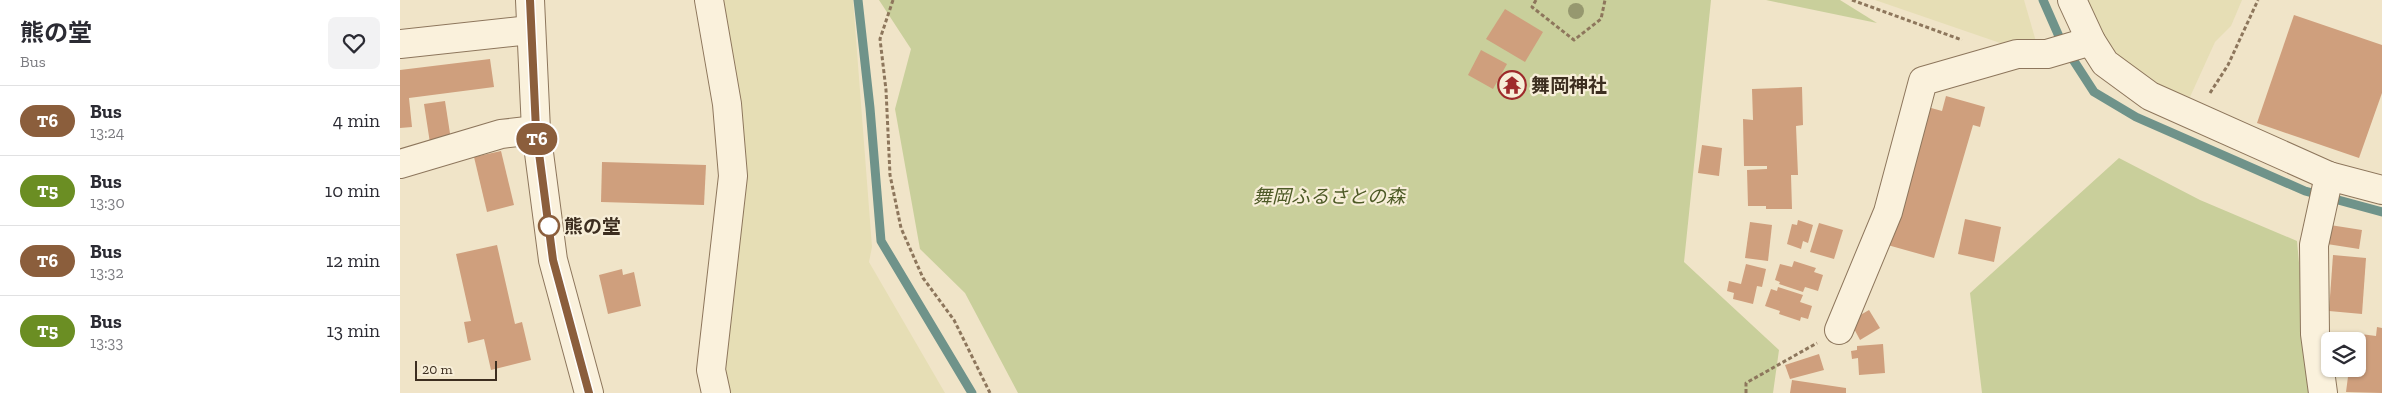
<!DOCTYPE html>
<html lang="en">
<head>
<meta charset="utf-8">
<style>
	body { margin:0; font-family:"Zilla Slab","Noto Sans JP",serif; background:#f2f2f3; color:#2b2b33; height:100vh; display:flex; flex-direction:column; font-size:19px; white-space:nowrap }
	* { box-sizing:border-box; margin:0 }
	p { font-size:16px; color:#7c7c81 }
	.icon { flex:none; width:28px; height:28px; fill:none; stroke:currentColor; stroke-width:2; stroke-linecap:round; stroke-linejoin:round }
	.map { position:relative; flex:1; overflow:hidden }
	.details { display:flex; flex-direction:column; background:#fff; width:400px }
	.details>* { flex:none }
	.badge { padding:0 10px; border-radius:16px; font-size:18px; line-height:32px }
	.buttons { position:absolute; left:1921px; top:332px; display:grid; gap:10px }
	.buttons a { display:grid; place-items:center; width:45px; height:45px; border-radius:8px; background:#fff; box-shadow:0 1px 4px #0004; font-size:25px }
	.scale { position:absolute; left:15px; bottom:12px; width:82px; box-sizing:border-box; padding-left:5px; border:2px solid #3d2e20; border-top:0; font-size:14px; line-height:18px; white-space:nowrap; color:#3d2e20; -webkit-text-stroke:4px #f7eed8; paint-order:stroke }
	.map>.badge { position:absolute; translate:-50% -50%; box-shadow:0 0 0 2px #fff }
	.round { display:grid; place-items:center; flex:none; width:52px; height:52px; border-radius:8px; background:#f2f2f3 }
	.head { display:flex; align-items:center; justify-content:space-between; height:85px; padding:0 20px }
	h1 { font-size:24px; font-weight:700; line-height:38px }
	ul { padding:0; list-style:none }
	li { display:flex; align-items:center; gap:15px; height:70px; padding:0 20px; border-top:1px solid #e1e1e2 }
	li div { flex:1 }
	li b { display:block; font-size:19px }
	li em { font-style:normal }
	li .badge { min-width:55px; font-weight:700; text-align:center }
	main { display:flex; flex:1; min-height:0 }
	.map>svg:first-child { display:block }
	.farmland { fill:#e6deb5 }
	.green { fill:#c9cf9b }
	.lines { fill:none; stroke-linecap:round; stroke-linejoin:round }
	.stream { stroke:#6f938a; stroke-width:9 }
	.building { fill:#cf9f7d }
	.minor-casing { stroke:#8d765c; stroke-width:30 }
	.tertiary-casing { stroke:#8d765c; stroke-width:30 }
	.path { stroke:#8d765c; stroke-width:3; stroke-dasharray:4 2.5; stroke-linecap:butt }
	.minor { stroke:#faf1dc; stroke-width:28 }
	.tertiary { stroke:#faf1dc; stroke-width:28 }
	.tree { fill:#96986f }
	.line-casing { stroke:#fff; stroke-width:11 }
	.line { stroke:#8b5e3c; stroke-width:8 }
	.stop-dot { fill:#fff; stroke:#8b5e3c; stroke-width:2.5 }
	.labels { text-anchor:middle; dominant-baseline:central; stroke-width:4.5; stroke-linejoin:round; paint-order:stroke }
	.poi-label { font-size:19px; font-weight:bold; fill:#3d2e20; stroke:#f7eed8; text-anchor:start }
	.park-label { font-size:19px; font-style:italic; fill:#4d5a26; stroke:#f7eed8 }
	.stop-label { font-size:19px; font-weight:bold; fill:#3d2e20; stroke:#f7eed8; text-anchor:start }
</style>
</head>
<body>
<main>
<section class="details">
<div class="head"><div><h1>熊の堂</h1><p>Bus</p></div><a class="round"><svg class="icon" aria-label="heart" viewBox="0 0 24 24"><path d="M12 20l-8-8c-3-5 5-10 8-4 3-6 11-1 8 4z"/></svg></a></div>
<ul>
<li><span class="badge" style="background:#8b5e3c;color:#fff">T6</span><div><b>Bus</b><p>13:24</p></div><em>4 min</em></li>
<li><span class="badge" style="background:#6b8e23;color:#fff">T5</span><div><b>Bus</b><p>13:30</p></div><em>10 min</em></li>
<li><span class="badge" style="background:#8b5e3c;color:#fff">T6</span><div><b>Bus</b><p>13:32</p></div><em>12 min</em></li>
<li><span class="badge" style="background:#6b8e23;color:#fff">T5</span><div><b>Bus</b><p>13:33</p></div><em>13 min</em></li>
</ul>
</section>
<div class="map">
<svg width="1982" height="393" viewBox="0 0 1982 393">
	<rect width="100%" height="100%" fill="#f0e4c8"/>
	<!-- farmland -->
	<g class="farmland">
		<polygon points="317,0 453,0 472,247 469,262 545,393 323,393 322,359 336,278 340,175"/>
		<polygon points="1475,0 1624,0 1637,45 1606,45"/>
		<polygon points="1686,0 1842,0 1831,26 1815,42 1790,97 1766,89 1719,56 1703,38"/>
	</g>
	<!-- green -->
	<g class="green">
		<polygon points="479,0 1311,0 1284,262 1379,350 1373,393 618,393 565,293 520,249 495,109 511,49"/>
		<polygon points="1366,0 1440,0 1477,23"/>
		<polygon points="1719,158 1800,200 1897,241 1911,393 1582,393 1570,293"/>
	</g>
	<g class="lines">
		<!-- stream -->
		<g class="stream">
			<polyline points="458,0 470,108 481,241 572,393"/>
			<polyline points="1643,0 1661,41 1694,92 1736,117 1905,191 1982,212"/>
		</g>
	</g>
	<!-- building -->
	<g class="building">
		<polygon points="1105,9 1143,32 1125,62 1086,39"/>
		<polygon points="1894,15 1982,45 1982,93 1959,158 1857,123"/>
		<polygon points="1081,50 1107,64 1093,89 1068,75"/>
		<polygon points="90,59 94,87 9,98 12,127 0,128 0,70"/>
		<polygon points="1402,87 1403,125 1396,126 1398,175 1391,175 1392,209 1366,209 1366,206 1348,206 1347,170 1367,169 1367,166 1344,166 1343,119 1353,120 1352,89"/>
		<polygon points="1546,96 1585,107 1580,127 1573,125 1534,258 1484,244 1524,106 1542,111"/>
		<polygon points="45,101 51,140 30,143 24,104"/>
		<polygon points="1302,145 1322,148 1319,176 1298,173"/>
		<polygon points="101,151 114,205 87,212 74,157"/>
		<polygon points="202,162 306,165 304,205 201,202"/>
		<polygon points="1565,219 1601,227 1594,262 1558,254"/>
		<polygon points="1398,220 1413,225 1408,243 1403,241 1401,249 1387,244 1392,224 1397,225"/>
		<polygon points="1350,222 1372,225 1368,261 1345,258"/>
		<polygon points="1419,223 1443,230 1434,259 1410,252"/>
		<polygon points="1930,225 1962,230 1959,249 1927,244"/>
		<polygon points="97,245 115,324 122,322 131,360 91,370 84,339 68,343 64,322 71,321 56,254"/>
		<polygon points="1933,255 1966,258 1962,314 1929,311"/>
		<polygon points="1394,261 1416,268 1414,272 1423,275 1418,291 1405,287 1403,292 1379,284 1380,282 1375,280 1380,264 1392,267"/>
		<polygon points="1346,264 1366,269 1362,287 1357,286 1353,304 1333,299 1334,293 1327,291 1329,281 1341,284"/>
		<polygon points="222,269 223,275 234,272 241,306 208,314 199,275"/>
		<polygon points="1378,287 1403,295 1400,302 1412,306 1408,319 1401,317 1400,321 1379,314 1380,311 1365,306 1371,289 1377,291"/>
		<polygon points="1469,310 1480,328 1460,340 1450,321"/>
		<polygon points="1977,327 1982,328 1982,393 1946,392 1949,369 1958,369 1958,341 1952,341 1953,333 1976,336"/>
		<polygon points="1483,344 1485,373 1459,375 1458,358 1452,359 1451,351 1457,350 1457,346"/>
		<polygon points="1419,354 1424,370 1390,379 1385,365"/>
		<polygon points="1392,380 1446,388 1446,393 1390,393"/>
	</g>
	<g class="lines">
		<defs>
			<g id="minor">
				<polyline points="309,0 327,104 333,176 311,370 316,393"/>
				<polyline points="0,44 130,30"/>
				<polyline points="0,164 101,134 136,130"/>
				<polyline points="1439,330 1488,212 1523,81 1617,54 1647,54 1691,41"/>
				<polyline points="1923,393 1915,334 1914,245 1929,176"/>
			</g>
			<g id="tertiary">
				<polyline points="130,0 136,130 153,260 189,393"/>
				<polyline points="1672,0 1691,41 1705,63 1750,96 1929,176 1982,190"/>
			</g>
		</defs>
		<!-- minor casing -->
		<use href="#minor" class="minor-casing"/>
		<!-- tertiary casing -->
		<use href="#tertiary" class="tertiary-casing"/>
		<!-- path -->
		<g class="path">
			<polyline points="493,0 480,39 486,90 490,175 501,228 523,278 554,320 590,393"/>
			<polyline points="1136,0 1132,7 1174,40 1201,19 1205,0"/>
			<polyline points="1452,0 1562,40"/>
			<polyline points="1810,93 1828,65 1858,0"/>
			<polyline points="1346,393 1346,383 1417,343"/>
		</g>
		<!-- minor -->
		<use href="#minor" class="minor"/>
		<!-- tertiary -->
		<use href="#tertiary" class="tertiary"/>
	</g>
	<!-- trees -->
	<circle class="tree" cx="1176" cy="11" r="8"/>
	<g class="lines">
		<defs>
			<polyline id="line" points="130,0 136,130 153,260 189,393"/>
		</defs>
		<!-- line casing -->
		<use href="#line" class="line-casing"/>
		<!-- line -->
		<use href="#line" class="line"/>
	</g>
	<!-- icons -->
	<defs>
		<symbol id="temple-ring" viewBox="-11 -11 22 22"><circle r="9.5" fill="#f7eed8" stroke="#9e2a2b" stroke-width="1.5"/><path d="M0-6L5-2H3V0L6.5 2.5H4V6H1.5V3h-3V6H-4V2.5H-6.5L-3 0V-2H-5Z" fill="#9e2a2b"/></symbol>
	</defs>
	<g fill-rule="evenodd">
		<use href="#temple-ring" x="1096" y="69" width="32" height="32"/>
	</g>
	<!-- markers -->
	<circle class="stop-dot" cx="149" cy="226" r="10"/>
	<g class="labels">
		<!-- poi labels -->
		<g class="poi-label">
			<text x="1131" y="85">舞岡神社</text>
		</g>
		<!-- park labels -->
		<g class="park-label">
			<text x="929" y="196">舞岡ふるさとの森</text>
		</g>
		<!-- stop labels -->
		<g class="stop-label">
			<text x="164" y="226">熊の堂</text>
		</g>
	</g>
</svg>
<div class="buttons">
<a><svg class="icon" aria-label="layers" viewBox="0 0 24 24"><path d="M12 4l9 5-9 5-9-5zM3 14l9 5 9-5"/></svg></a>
</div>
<div class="scale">20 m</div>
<b class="badge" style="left:137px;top:139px;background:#8b5e3c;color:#fff">T6</b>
</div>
</main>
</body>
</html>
